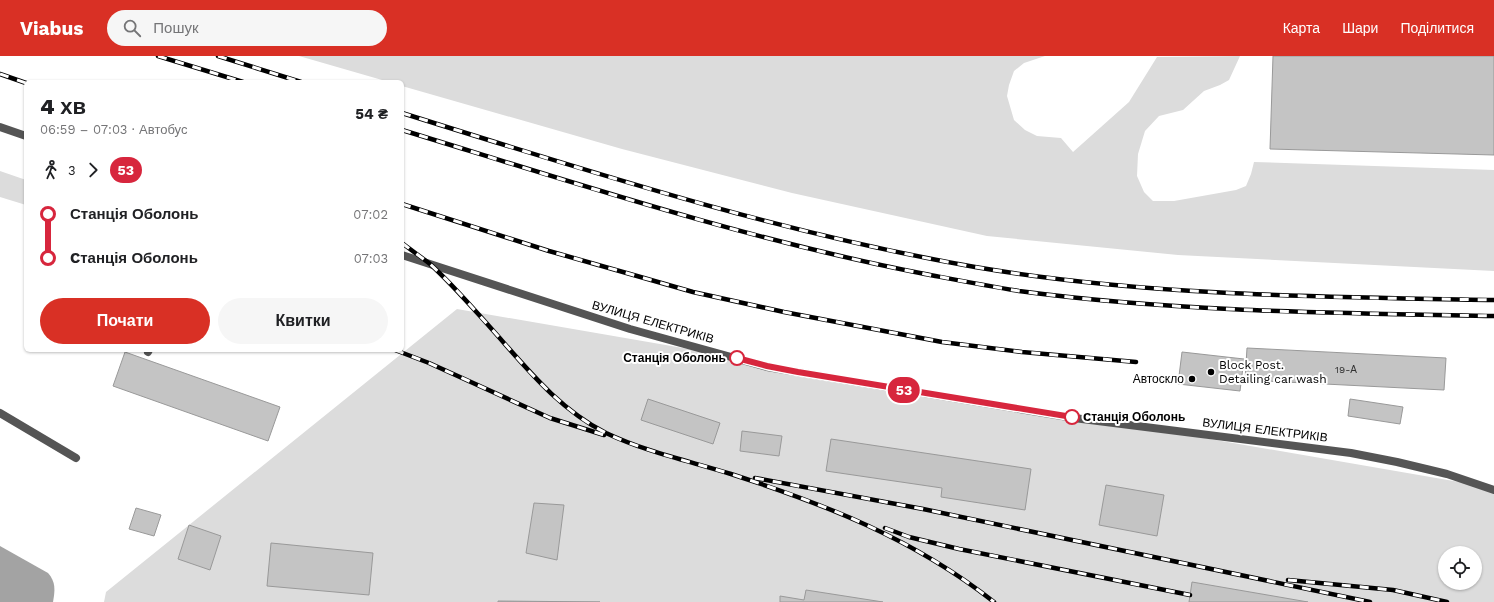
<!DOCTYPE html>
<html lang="uk">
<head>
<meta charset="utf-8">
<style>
	body { margin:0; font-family:"Work Sans",sans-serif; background:#f6f6f6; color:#202124; height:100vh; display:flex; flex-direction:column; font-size:15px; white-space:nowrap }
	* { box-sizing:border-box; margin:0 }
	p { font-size:13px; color:#757577 }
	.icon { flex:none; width:22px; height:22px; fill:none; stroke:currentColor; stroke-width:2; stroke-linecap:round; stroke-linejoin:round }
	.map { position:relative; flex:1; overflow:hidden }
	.details { position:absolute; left:24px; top:24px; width:380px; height:272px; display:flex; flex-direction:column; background:#fff; border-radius:6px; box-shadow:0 1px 3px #0004 }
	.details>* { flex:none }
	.badge { padding:0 8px; border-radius:13px; font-size:14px; line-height:26px }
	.controls { position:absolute; left:1438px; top:490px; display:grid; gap:8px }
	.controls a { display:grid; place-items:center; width:44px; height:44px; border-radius:50%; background:#fff; box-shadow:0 1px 3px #0004; font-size:20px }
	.map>.badge { position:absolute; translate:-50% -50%; box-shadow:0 0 0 2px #fff }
	.legs { display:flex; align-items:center; gap:6px; height:44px; padding:0 16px; font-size:13px }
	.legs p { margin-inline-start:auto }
	.summary { display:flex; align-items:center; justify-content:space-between; height:68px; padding:0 16px }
	h1 { font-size:22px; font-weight:800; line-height:30px }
	.action { display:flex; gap:8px; margin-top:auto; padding:8px 16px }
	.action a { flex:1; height:46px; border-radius:24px; background:#d93025; color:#fff; font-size:16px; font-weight:800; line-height:46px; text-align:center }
	.action a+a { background:#f6f6f6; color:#202124 }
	ul { padding:0 16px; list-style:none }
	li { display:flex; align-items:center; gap:14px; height:44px; font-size:15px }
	li i { display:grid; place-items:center; width:6px; height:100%; margin:0 5px; background:currentColor }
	li i::after { content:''; width:10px; height:10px; margin:-5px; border:3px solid; border-radius:50%; background:#fff }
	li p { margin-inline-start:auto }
	li:first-child i { background:linear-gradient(#0000 50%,currentColor 0) }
	li:last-child i { background:linear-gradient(currentColor 50%,#0000 0) }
	header { display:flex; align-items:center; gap:24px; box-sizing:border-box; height:56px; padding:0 20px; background:#d93025; color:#fff }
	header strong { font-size:19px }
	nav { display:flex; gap:22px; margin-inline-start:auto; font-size:14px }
	.search { width:280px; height:36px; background:#f6f6f6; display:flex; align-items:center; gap:10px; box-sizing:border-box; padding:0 14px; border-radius:22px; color:#757577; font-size:15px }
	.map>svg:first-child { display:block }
	.green { fill:#dcdcdc; fill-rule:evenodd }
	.water { fill:#a3a3a3 }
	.building { fill:#c4c4c4; stroke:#999 }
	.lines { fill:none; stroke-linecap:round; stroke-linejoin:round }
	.service { stroke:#555; stroke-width:8 }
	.tertiary { stroke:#555; stroke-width:8 }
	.rail-casing { stroke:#000; stroke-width:4.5 }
	.rail { stroke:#fff; stroke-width:3; stroke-dasharray:9; stroke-linecap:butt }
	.line-1-casing { stroke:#fff; stroke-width:9 }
	.line-1 { stroke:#d7263d; stroke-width:6 }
	.stop-1-dot { fill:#fff; stroke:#d7263d; stroke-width:2 }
	.poi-dot { fill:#000; stroke:#fff; stroke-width:1.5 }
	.labels { text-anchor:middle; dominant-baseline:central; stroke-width:4; stroke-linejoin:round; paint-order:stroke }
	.number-label { font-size:10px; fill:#313131 }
	.street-label { font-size:12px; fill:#000; stroke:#fff }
	.stop-label { font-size:12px; font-weight:bold; fill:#000; stroke:#fff; text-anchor:end }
	.poi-label { font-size:12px; fill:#000; stroke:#fff; text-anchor:start }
</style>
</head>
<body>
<header>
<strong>Viabus</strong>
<div class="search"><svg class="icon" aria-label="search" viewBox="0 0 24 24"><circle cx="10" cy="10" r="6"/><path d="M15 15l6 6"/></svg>Пошук</div>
<nav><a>Карта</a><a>Шари</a><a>Поділитися</a></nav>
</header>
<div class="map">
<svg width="1494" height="546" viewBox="0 0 1494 546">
	<rect width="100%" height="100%" fill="#fff"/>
	<!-- green -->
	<g class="green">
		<polygon points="299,0 1045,0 1024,7 1014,15 1009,29 1007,40 1014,64 1025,74 1037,80 1061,82 1073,96 1129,46 1157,1 1240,0 1229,24 1220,29 1204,35 1183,54 1159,60 1145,75 1138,98 1137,120 1144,136 1153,145 1174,145 1236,134 1246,130 1251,118 1254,106 1494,114 1494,215 1178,199 987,180 792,137 622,93 402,30 402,26 389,26"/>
		<polygon points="0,115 26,124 26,149 0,141"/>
		<path d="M457,253l1037,179v114h-1390l2,-10zM1445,497h30v30h-30z"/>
	</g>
	<!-- water -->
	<path class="water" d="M0,490l48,27c8,9 7,17 5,29h-53z"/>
	<!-- building -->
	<g class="building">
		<polygon points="1273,0 1494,0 1494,99 1270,93"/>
		<polygon points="1247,292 1446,302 1444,334 1245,324"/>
		<polygon points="125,296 280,351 268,385 113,330"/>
		<polygon points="1182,296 1244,303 1240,335 1178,328"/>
		<polygon points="648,343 720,367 713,388 641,364"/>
		<polygon points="1350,343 1403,351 1400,368 1348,360"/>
		<polygon points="742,375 782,380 779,400 740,395"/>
		<polygon points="831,383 1031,413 1025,454 941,441 942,432 826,415"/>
		<polygon points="1106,429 1164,439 1157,480 1099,469"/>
		<polygon points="534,447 564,449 557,504 526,497"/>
		<polygon points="136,452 161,459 154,480 129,473"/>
		<polygon points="189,469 221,480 210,514 178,503"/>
		<polygon points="271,487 373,497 369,539 267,530"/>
		<polygon points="1192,526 1308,546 1189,546"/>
		<polygon points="806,534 883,546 780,546 780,540 804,544"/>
		<polygon points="498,545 600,546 498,546"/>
	</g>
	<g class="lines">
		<!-- service -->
		<g class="service">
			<polyline points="148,296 149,294"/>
			<polyline points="0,357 76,402"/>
		</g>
		<!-- tertiary -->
		<g class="tertiary">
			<polyline points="0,71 26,80"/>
			<polyline points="402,199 630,273 767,311 1074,362 1351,397 1397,406 1447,418 1494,434"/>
		</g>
		<defs>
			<g id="rail">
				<polyline points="158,0 243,26"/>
				<polyline points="218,0 301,26"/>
				<polyline points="0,18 26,27"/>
				<path d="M402,57c189,59 378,120 573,154 171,29 346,30 519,33"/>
				<path d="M402,74c173,53 346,110 523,144 32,6 63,12 94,17 157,21 317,22 475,25"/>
				<polyline points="402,148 549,195 630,218 693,236 784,256 942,286 1022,296 1136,306"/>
				<path d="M402,187c9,7 19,14 28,21 21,19 40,41 59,62 36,40 68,82 117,107 40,19 83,28 125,41 96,31 183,65 263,128"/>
				<polyline points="395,294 429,307 550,362 604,379"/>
				<polyline points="755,422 923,453 1370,546"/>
				<polyline points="885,472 909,481 959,493 1190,539"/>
				<polyline points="1288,524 1393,534 1447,546"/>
			</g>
		</defs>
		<!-- rail casing -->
		<use href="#rail" class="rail-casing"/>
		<!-- rail -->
		<use href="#rail" class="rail"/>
	</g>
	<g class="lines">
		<defs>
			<polyline id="line-1" points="737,302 767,310 798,316 1072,361"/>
		</defs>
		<!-- line-1 casing -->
		<use href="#line-1" class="line-1-casing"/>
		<!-- line-1 -->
		<use href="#line-1" class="line-1"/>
	</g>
	<!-- markers -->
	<g class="stop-1-dot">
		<circle cx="737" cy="302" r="7"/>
		<circle cx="1072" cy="361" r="7"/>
	</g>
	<g class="poi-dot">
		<circle cx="1211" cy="316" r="4"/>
		<circle cx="1192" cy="323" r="4"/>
	</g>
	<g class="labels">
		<!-- number labels -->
		<g class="number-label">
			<text x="1346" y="313">19-А</text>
		</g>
		<!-- street labels -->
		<g class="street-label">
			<text transform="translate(653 266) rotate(16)">ВУЛИЦЯ ЕЛЕКТРИКІВ</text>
			<text transform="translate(1265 374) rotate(7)">ВУЛИЦЯ ЕЛЕКТРИКІВ</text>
		</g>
		<!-- stop labels -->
		<g class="stop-label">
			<text x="726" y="302">Станція Оболонь</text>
			<text x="1083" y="361" text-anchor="start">Cтанція Оболонь</text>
		</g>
		<!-- poi labels -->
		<g class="poi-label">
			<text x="1219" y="309">Block Post.<tspan x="1219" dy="14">Detailing car wash</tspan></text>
			<text x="1184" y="323" text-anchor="end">Автоскло</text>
		</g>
	</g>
</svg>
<div class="controls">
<a><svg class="icon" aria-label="locate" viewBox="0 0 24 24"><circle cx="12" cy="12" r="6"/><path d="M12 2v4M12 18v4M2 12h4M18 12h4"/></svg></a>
</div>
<b class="badge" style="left:904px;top:334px;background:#d7263d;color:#fff">53</b>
<section class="details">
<div class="summary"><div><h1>4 хв</h1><p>06:59 – 07:03 · Автобус</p></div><b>54 ₴</b></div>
<div class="legs"><svg class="icon" aria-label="walk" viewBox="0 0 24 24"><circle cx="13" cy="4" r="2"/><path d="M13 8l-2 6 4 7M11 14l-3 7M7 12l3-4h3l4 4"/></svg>3<svg class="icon" aria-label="forward" viewBox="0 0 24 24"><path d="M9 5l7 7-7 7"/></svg><b class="badge" style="background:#d7263d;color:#fff">53</b></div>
<ul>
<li><i style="color:#d7263d"></i><b>Станція Оболонь</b><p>07:02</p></li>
<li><i style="color:#d7263d"></i><b>Cтанція Оболонь</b><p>07:03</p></li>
</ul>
<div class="action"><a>Почати</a><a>Квитки</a></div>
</section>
</div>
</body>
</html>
